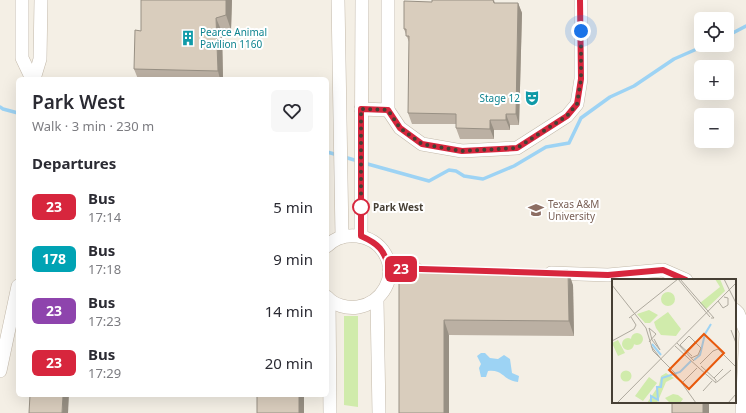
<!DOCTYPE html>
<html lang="en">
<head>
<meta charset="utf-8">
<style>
	body { margin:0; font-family:"Noto Sans",sans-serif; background:#f7f7f7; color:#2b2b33; height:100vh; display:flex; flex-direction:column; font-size:15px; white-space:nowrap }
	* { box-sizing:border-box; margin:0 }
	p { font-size:13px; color:#7c7c81 }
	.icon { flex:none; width:22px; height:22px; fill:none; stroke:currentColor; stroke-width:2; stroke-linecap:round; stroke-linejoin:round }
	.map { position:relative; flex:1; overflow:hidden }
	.panel { position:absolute; left:16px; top:77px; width:313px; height:320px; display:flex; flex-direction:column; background:#fff; border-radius:6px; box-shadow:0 4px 16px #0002 }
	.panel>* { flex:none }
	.badge { padding:0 8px; border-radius:6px; font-size:14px; line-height:26px }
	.fabs { position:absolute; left:694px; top:12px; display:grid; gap:8px }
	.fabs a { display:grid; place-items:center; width:40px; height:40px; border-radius:6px; background:#fff; box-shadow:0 4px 16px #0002; font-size:20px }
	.you { position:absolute; width:20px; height:20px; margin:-10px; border:3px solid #fff; border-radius:50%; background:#1a73e8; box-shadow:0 0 0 6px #1a73e833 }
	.map>.badge { position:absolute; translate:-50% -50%; box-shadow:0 0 0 2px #fff }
	h2 { padding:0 16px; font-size:15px; line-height:36px }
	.round { display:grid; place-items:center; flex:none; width:42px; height:42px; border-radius:6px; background:#f7f7f7 }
	.overview { display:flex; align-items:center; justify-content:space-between; height:68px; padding:0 16px }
	h1 { font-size:19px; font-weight:600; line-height:30px }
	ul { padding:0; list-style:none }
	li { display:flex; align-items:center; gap:12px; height:52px; padding:0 16px }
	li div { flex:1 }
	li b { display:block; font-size:15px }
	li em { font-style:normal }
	li .badge { min-width:44px; font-weight:700; text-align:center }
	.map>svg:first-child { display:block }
	.green { fill:#d0ebab }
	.water { fill:#9dd3f4 }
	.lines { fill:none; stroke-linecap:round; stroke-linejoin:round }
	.stream { stroke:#9dd3f4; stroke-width:3.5 }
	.minor-casing { stroke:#c3b9aa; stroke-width:14 }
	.minor { stroke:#fff; stroke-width:13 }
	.wall { fill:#bbb0a3 }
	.shaded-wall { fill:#989084 }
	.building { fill:#d9cdbd; stroke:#989084 }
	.line-casing { stroke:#fff; stroke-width:9 }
	.line { stroke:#d7263d; stroke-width:6 }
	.walk { stroke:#463f34; stroke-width:4; stroke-dasharray:0 7.2 }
	.stop-dot { fill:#fff; stroke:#d7263d; stroke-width:2 }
	.labels { text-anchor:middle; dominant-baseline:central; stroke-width:4; stroke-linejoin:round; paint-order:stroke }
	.culture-label { font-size:10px; fill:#0d838f; stroke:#fff; text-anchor:start }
	.education-label { font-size:10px; fill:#785e54; stroke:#fff; text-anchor:start }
	.stop-label { font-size:10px; font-weight:bold; fill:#463f34; stroke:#fff; text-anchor:start }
	.inset-river { fill:none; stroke:#9dd3f4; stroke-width:2 }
	.inset-road { fill:none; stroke:#aea99e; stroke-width:1 }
	.view { fill:#e8590c; fill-opacity:0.15; stroke:#e8590c; stroke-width:2 }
	.inset-edge { fill:none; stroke:#463f34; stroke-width:2 }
</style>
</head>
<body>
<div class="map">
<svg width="746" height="413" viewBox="0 0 746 413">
	<rect width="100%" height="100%" fill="#f4efe5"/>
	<!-- green -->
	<polygon class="green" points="344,316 358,316 358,407 344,405"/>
	<!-- water -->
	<path class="water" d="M481,353h4l5,5 8,1 6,-4 6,4 2,14 7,3 -1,6c-15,-1 -14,-13 -30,-11l-2,6h-5l-2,-9 2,-4 -4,-8z"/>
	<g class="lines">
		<!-- stream -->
		<g class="stream">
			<polyline points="727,36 746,26"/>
			<polyline points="0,107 3,109 18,113"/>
			<polyline points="327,152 338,155"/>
			<polyline points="344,157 358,161"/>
			<polyline points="364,163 429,181 449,170 456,171 464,176 483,179 514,166 546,147 569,143 581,118 610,97 634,86 674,59 706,45"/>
		</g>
		<defs>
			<g id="minor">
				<polyline points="22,0 22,58 32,79"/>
				<polyline points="338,0 342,237"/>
				<polyline points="388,0 388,110 400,128 422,144 462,151 517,148 567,116 577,104 581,79 581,0"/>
				<polyline points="34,79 40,59 41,0"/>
				<polyline points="361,109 388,110"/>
				<polyline points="361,236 362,0"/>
				<path d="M327,246c16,-16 46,-13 58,8 13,23 -3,49 -27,53 -11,2 -24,-2 -31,-10"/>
				<polyline points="389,268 416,269"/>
				<polyline points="551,273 608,275 663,270 686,280"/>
				<polyline points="329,300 330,413"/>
				<polyline points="377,300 379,413"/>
				<polyline points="735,310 738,313 746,332 742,413"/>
				<polyline points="0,371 18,286"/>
			</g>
		</defs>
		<!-- minor casing -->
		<use href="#minor" class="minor-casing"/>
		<!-- minor -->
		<use href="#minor" class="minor"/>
	</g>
	<!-- wall -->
	<g class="wall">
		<polygon points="232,0 231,30 222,32 223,79 138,79 134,69 141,31"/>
		<polygon points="432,0 494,0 495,3 518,3 522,13 519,125 510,125 510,130 494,130 494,139 460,139 456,128 456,124 412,124 408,113 409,42 404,29 432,2"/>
		<polygon points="399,266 573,285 574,336 449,335"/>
	</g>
	<!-- shaded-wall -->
	<g class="shaded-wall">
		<polygon points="226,0 232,0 231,30 226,15"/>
		<polygon points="518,3 522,13 519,125 516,114"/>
		<polygon points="216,18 222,32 223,79 220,79 218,71"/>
		<polygon points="506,114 510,125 510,130 506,120"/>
		<polygon points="490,120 494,130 494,139 490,129"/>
		<polygon points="568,270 573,285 574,336 569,321"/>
		<polygon points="444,320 449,335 449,413 444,413"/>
		<polygon points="63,395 69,395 68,413 62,413"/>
		<rect x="299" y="395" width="5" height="18"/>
		<rect x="703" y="402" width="6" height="11"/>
	</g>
	<!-- building -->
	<g class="building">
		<polygon points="141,0 226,0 226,15 216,18 218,71 134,69 135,30 141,31"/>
		<polygon points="432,0 493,0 494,3 518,3 516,114 506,114 506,120 490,120 490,129 456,128 456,114 408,113 409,36 406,36 406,29 404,29 404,1 432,2"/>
		<polygon points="399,266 568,270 569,321 444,320 444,413 399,413"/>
		<polygon points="30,395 63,395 62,413 29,413"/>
		<rect x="257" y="395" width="42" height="18"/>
		<rect x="672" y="402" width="31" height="11"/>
	</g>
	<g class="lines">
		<defs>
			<path id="line" d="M580,0l1,79 -4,25 -10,12 -50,32 -55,3 -40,-7 -22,-16 -12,-18 -27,-1v127c18,8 23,14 28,32l219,7 55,-5 23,10"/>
		</defs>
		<!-- line casing -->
		<use href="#line" class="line-casing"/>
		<!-- line -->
		<use href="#line" class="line"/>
		<!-- walk -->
		<polyline class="walk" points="361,207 361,211 361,109 388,110 400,128 422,144 462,151 517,148 567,116 577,104 581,79 581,31"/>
	</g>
	<!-- icons -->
	<defs>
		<symbol id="building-bare" viewBox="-9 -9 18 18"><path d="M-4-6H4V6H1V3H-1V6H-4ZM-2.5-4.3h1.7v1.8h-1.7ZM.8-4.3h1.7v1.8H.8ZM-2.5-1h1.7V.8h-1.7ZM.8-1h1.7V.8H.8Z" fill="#0f9aa8" stroke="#fff" stroke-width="2.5" paint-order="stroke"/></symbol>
		<symbol id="theatre-bare" viewBox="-9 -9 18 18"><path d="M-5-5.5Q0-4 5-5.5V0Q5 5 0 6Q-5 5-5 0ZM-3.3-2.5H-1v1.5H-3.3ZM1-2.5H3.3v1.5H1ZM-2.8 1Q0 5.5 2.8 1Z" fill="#0f9aa8" stroke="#fff" stroke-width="2.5" paint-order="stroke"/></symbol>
		<symbol id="university-bare" viewBox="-9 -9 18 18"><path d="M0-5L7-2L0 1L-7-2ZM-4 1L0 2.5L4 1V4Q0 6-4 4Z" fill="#8d6e63" stroke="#fff" stroke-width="2.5" paint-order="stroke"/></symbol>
	</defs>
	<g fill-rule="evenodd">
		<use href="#building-bare" x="177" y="27" width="22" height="22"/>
		<use href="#theatre-bare" x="521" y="87" width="22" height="22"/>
		<use href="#university-bare" x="525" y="199" width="22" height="22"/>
	</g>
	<!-- markers -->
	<circle class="stop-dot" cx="361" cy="207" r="8"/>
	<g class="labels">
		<!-- culture labels -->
		<g class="culture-label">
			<text x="200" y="32">Pearce Animal<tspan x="200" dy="12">Pavilion 1160</tspan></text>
			<text x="520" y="98" text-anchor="end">Stage 12</text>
		</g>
		<!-- education labels -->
		<g class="education-label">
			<text x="548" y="204">Texas A&amp;M<tspan x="548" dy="12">University</tspan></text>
		</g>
		<!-- stop labels -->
		<g class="stop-label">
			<text x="373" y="207">Park West</text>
		</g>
	</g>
	<!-- overview -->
	<g transform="translate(612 279)">
		<rect width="124" height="124" fill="#f4efe5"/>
		<path d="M103,0h5l5,12 -19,18 -6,-6 20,-16zM49 20a7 7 0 1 1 14 0a7 7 0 1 1-14 0ZM37,31l9,5 -8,8h-5l-8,-9zM56,33l13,17 -5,7 -15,-1 -5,-7 -2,-6zM19 60a6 6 0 1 1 12 0a6 6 0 1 1-12 0ZM10 65a6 6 0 1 1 12 0a6 6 0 1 1-12 0ZM6,61l7,13 -7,3 -6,-13zM8.5 97a5.5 5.5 0 1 1 11 0a5.5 5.5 0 1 1-11 0ZM54,94l8,5 -8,4 -9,21h-10l12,-18 2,-9zM37,98l8,6 -14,18 -8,-5zM61,115l5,1 5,4 -3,4h-10l-5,-5z" fill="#d0ebab"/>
		<path class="inset-river" d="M40,65l9,11M82,81l6,-5 5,-21 6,-10M39,124v-7l7,4 -1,-13h4l1,-9 18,-6 11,-11"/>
		<path class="inset-road" d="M66,0l32,38M68,0l34,39h-3M112,0l12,24M0,6l34,43 7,23 21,21M106,22l5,7 5,-3v-7l-4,-1M17,39l49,-39M37,49l3,12 8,10 -6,-11M119,51l5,13M0,62l22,-12 2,-4 -5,-8M37,63l7,-8 -7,-6M65,64l17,18M39,67l10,13M63,67l24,22M74,72l9,-9M79,79l7,-3 3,-7 -12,-12 -9,9 12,11M88,85l13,-13 5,-2 18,18M87,89l17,15v-3l-15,-14M62,93l22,31M102,99l9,-9M71,103l14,-14M105,103l14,-12M91,112l9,-10M5,124l119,-120M116,124l8,-9"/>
		<path class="view" d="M92,55l20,19 -35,36 -20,-19z"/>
		<rect width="124" height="124" class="inset-edge"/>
	</g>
</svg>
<div class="fabs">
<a><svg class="icon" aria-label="locate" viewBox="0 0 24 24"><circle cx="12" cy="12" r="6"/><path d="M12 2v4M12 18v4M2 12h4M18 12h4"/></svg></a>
<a>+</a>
<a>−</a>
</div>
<div class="you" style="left:581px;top:31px"></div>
<b class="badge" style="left:401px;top:269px;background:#d7263d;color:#fff">23</b>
<section class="panel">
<div class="overview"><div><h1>Park West</h1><p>Walk · 3 min · 230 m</p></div><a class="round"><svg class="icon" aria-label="heart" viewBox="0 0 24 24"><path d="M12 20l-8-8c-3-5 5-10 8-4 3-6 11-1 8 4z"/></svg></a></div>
<h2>Departures</h2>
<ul>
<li><span class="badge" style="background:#d7263d;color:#fff">23</span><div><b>Bus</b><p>17:14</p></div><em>5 min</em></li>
<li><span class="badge" style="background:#00a3b4;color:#fff">178</span><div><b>Bus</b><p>17:18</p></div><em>9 min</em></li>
<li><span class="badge" style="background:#8e44ad;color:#fff">23</span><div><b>Bus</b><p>17:23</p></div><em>14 min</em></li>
<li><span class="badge" style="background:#d7263d;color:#fff">23</span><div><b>Bus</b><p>17:29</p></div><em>20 min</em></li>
</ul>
</section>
</div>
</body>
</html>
